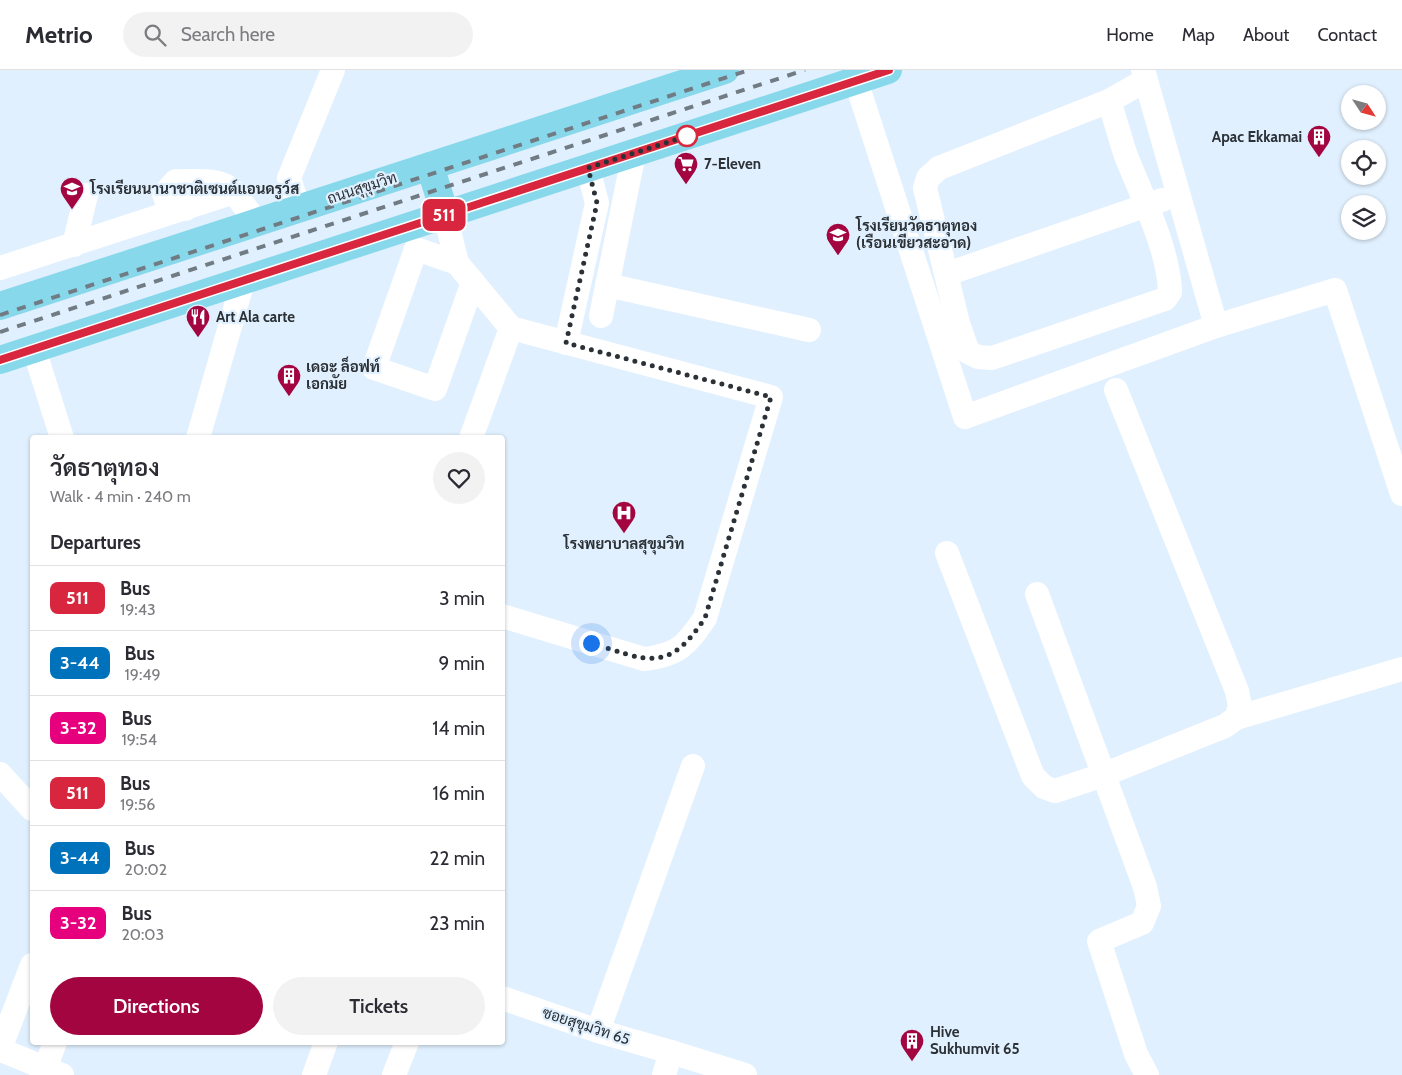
<!DOCTYPE html>
<html lang="en">
<head>
<meta charset="utf-8">
<style>
	body { margin:0; font-family:Cabin,Sarabun,sans-serif; background:#f2f2f3; color:#2b2b33; height:100vh; display:flex; flex-direction:column; font-size:19px; white-space:nowrap }
	* { box-sizing:border-box; margin:0 }
	p { font-size:16px; color:#7c7c81 }
	.icon { flex:none; width:28px; height:28px; fill:none; stroke:currentColor; stroke-width:2; stroke-linecap:round; stroke-linejoin:round }
	.map { position:relative; flex:1; overflow:hidden }
	.sheet { position:absolute; left:30px; top:365px; width:475px; height:610px; display:flex; flex-direction:column; background:#fff; border-radius:5px; box-shadow:0 1px 4px #0004 }
	.sheet>* { flex:none }
	.badge { padding:0 10px; border-radius:8px; font-size:18px; line-height:32px }
	.needle { width:32px; rotate:126deg }
	.controls { position:absolute; left:1341px; top:15px; display:grid; gap:10px }
	.controls a { display:grid; place-items:center; width:45px; height:45px; border-radius:50%; background:#fff; box-shadow:0 1px 4px #0004; font-size:25px }
	.you { position:absolute; width:25px; height:25px; margin:-12px; border:4px solid #fff; border-radius:50%; background:#1a73e8; box-shadow:0 0 0 8px #1a73e833 }
	.map>.badge { position:absolute; translate:-50% -50%; box-shadow:0 0 0 2px #fff }
	h2 { padding:0 20px; font-size:19px; line-height:45px }
	.round { display:grid; place-items:center; flex:none; width:52px; height:52px; border-radius:26px; background:#f2f2f3 }
	.summary { display:flex; align-items:center; justify-content:space-between; height:85px; padding:0 20px }
	h1 { font-size:24px; font-weight:600; line-height:38px }
	.button { display:flex; gap:10px; margin-top:auto; padding:10px 20px }
	.button a { flex:1; height:58px; border-radius:30px; background:#a20540; color:#fff; font-size:20px; font-weight:600; line-height:58px; text-align:center }
	.button a+a { background:#f2f2f3; color:#2b2b33 }
	ul { padding:0; list-style:none }
	li { display:flex; align-items:center; gap:15px; height:65px; padding:0 20px; border-top:1px solid #e1e1e2 }
	li div { flex:1 }
	li b { display:block; font-size:19px }
	li em { font-style:normal }
	li .badge { min-width:55px; font-weight:700; text-align:center }
	header { display:flex; align-items:center; gap:30px; box-sizing:border-box; height:70px; padding:0 25px; background:#fff; border-bottom:1px solid #e1e1e2 }
	header strong { font-size:24px }
	nav { display:flex; gap:28px; margin-inline-start:auto; font-size:18px }
	.search { width:350px; height:45px; background:#f2f2f3; display:flex; align-items:center; gap:12px; box-sizing:border-box; padding:0 18px; border-radius:28px; color:#7c7c81; font-size:19px }
	.map>svg:first-child { display:block }
	.lines { fill:none; stroke-linecap:round; stroke-linejoin:round }
	.minor { stroke:#fff; stroke-width:24 }
	.major { stroke:#88d8eb; stroke-width:28 }
	.rail { stroke:#717b83; stroke-width:4; stroke-dasharray:9 9; stroke-linecap:butt }
	.line-casing { stroke:#fff; stroke-width:11 }
	.line { stroke:#d7263d; stroke-width:8 }
	.walk { stroke:#2b3136; stroke-width:5; stroke-dasharray:0 9 }
	.stop-dot { fill:#fff; stroke:#d7263d; stroke-width:2.5 }
	.labels { text-anchor:middle; dominant-baseline:central; stroke-width:4.5; stroke-linejoin:round; paint-order:stroke }
	.poi-label { font-size:15px; font-weight:bold; fill:#2b3136; stroke:#e1f0fe; text-anchor:start }
	.street-label { font-size:15px; fill:#2b3136; stroke:#e1f0fe }
</style>
</head>
<body>
<header>
<strong>Metrio</strong>
<div class="search"><svg class="icon" aria-label="search" viewBox="0 0 24 24"><circle cx="10" cy="10" r="6"/><path d="M15 15l6 6"/></svg>Search here</div>
<nav><a>Home</a><a>Map</a><a>About</a><a>Contact</a></nav>
</header>
<div class="map">
<svg width="1402" height="1005" viewBox="0 0 1402 1005">
	<rect width="100%" height="100%" fill="#e1f0fe"/>
	<g class="lines">
		<!-- minor -->
		<g class="minor">
			<polyline points="856,11 965,347 1216,256 1143,0"/>
			<path d="M1109,31c6,18 11,37 17,55 16,40 43,94 44,136l-5,7 -173,59 -14,-1 -10,-5 -10,-29 -33,-135 3,-10 11,-10 170,-67 37,-21"/>
			<path d="M185,139l-19,-9 -2,-6 12,-13c17,1 46,-4 58,11"/>
			<polyline points="299,139 289,108 333,0"/>
			<polyline points="445,144 457,193 511,258"/>
			<polyline points="74,175 86,125"/>
			<polyline points="457,193 416,179 374,298 435,319 473,212"/>
			<polyline points="0,198 234,122 257,153"/>
			<polyline points="947,204 1162,130"/>
			<polyline points="607,215 809,260"/>
			<polyline points="601,246 634,83"/>
			<polyline points="1216,256 1335,220 1402,424"/>
			<polyline points="566,273 597,133 588,98"/>
			<polyline points="34,279 62,368"/>
			<polyline points="198,368 243,211"/>
			<path d="M471,368l40,-110 260,69 -66,221c-19,28 -27,37 -61,41l-142,-43"/>
			<polyline points="947,483 1033,706 1044,717 1055,721 1103,705 1225,656 1236,648 1240,636 1237,621 1116,320"/>
			<polyline points="1037,524 1145,817 1149,836 1142,853 1099,871 1136,984 1147,1005"/>
			<polyline points="1236,648 1402,599"/>
			<polyline points="0,704 32,739"/>
			<polyline points="32,895 3,971 2,978 6,982 62,1005"/>
			<polyline points="502,928 598,961 671,982 664,1005"/>
			<polyline points="598,961 693,696"/>
			<polyline points="671,982 745,1005"/>
			<polyline points="45,999 55,972"/>
			<polyline points="314,1005 326,972"/>
			<polyline points="394,1005 407,972"/>
		</g>
		<!-- major -->
		<g class="major">
			<polyline points="430,96 445,144"/>
			<polyline points="0,236 725,0"/>
			<polyline points="0,290 888,0"/>
		</g>
		<!-- rail -->
		<g class="rail">
			<polyline points="0,245 749,0"/>
			<polyline points="0,262 805,0"/>
		</g>
	</g>
	<g class="lines">
		<defs>
			<polyline id="line" points="0,290 889,0"/>
		</defs>
		<!-- line casing -->
		<use href="#line" class="line-casing"/>
		<!-- line -->
		<use href="#line" class="line"/>
		<!-- walk -->
		<path class="walk" d="M591,573c56,17 76,32 114,-25l66,-221 -205,-54 31,-140 -9,-35 99,-32"/>
	</g>
	<!-- icons -->
	<defs>
		<symbol id="building-pin" viewBox="-11 -11 22 30"><path d="M0 17L-7.5 6A9.5 9.5 0 1 1 7.5 6Z" fill="#a20540" stroke="#e1f0fe"/><path d="M-4-6H4V6H1V3H-1V6H-4ZM-2.5-4.3h1.7v1.8h-1.7ZM.8-4.3h1.7v1.8H.8ZM-2.5-1h1.7V.8h-1.7ZM.8-1h1.7V.8H.8Z" fill="#fff"/></symbol>
		<symbol id="supermarket-pin" viewBox="-11 -11 22 30"><path d="M0 17L-7.5 6A9.5 9.5 0 1 1 7.5 6Z" fill="#a20540" stroke="#e1f0fe"/><path d="M-6-5.5h2.5l.6 2H6L4.5 2H-2.5L-4.4-4H-6ZM-1.5 3.2a1.3 1.3 0 1 0 .1 0ZM3 3.2a1.3 1.3 0 1 0 .1 0Z" fill="#fff"/></symbol>
		<symbol id="school-pin" viewBox="-11 -11 22 30"><path d="M0 17L-7.5 6A9.5 9.5 0 1 1 7.5 6Z" fill="#a20540" stroke="#e1f0fe"/><path d="M0-5L7-2L0 1L-7-2ZM-4 1L0 2.5L4 1V4Q0 6-4 4Z" fill="#fff"/></symbol>
		<symbol id="restaurant-pin" viewBox="-11 -11 22 30"><path d="M0 17L-7.5 6A9.5 9.5 0 1 1 7.5 6Z" fill="#a20540" stroke="#e1f0fe"/><path d="M-5-6h1v4h1v-4h1v4h1v-4h1v5L-1.5 .5V6h-2V.5L-5-1ZM5-6V6H3V1.5H1.5Q1.5-4 5-6Z" fill="#fff"/></symbol>
		<symbol id="hospital-pin" viewBox="-11 -11 22 30"><path d="M0 17L-7.5 6A9.5 9.5 0 1 1 7.5 6Z" fill="#a20540" stroke="#e1f0fe"/><path d="M-5-5h3v3.5h4V-5h3V5h-3V1.5h-4V5h-3Z" fill="#fff"/></symbol>
	</defs>
	<g fill-rule="evenodd">
		<use href="#building-pin" x="1305" y="53" width="28" height="38"/>
		<use href="#supermarket-pin" x="672" y="80" width="28" height="38"/>
		<use href="#school-pin" x="58" y="105" width="28" height="38"/>
		<use href="#school-pin" x="824" y="151" width="28" height="38"/>
		<use href="#restaurant-pin" x="184" y="233" width="28" height="38"/>
		<use href="#building-pin" x="275" y="292" width="28" height="38"/>
		<use href="#hospital-pin" x="610" y="429" width="28" height="38"/>
		<use href="#building-pin" x="898" y="957" width="28" height="38"/>
	</g>
	<!-- markers -->
	<circle class="stop-dot" cx="687" cy="66" r="10"/>
	<g class="labels">
		<!-- poi labels -->
		<g class="poi-label">
			<text x="1302" y="67" text-anchor="end">Apac Ekkamai</text>
			<text x="704" y="94">7-Eleven</text>
			<text x="90" y="119">โรงเรียนนานาชาติเซนต์แอนดรูว์ส</text>
			<text x="856" y="156">โรงเรียนวัดธาตุทอง<tspan x="856" dy="17">(เรือนเขียวสะอาด)</tspan></text>
			<text x="216" y="247">Art Ala carte</text>
			<text x="306" y="297">เดอะ ล็อฟท์<tspan x="306" dy="17">เอกมัย</tspan></text>
			<text x="624" y="474" text-anchor="middle">โรงพยาบาลสุขุมวิท</text>
			<text x="930" y="962">Hive<tspan x="930" dy="17">Sukhumvit 65</tspan></text>
		</g>
		<!-- street labels -->
		<g class="street-label">
			<text transform="translate(362 118) rotate(-18)">ถนนสุขุมวิท</text>
			<text transform="translate(586 956) rotate(18)">ซอยสุขุมวิท 65</text>
		</g>
	</g>
</svg>
<div class="controls">
<a><svg class="needle" viewBox="-14 -14 28 28"><path d="M0-13l5 13h-10z" fill="#e53935"/><path d="M0 13l5-13h-10z" fill="#7c7c81"/></svg></a>
<a><svg class="icon" aria-label="locate" viewBox="0 0 24 24"><circle cx="12" cy="12" r="6"/><path d="M12 2v4M12 18v4M2 12h4M18 12h4"/></svg></a>
<a><svg class="icon" aria-label="layers" viewBox="0 0 24 24"><path d="M12 4l9 5-9 5-9-5zM3 14l9 5 9-5"/></svg></a>
</div>
<div class="you" style="left:591px;top:573px"></div>
<b class="badge" style="left:444px;top:145px;background:#d7263d;color:#fff">511</b>
<section class="sheet">
<div class="summary"><div><h1>วัดธาตุทอง</h1><p>Walk · 4 min · 240 m</p></div><a class="round"><svg class="icon" aria-label="heart" viewBox="0 0 24 24"><path d="M12 20l-8-8c-3-5 5-10 8-4 3-6 11-1 8 4z"/></svg></a></div>
<h2>Departures</h2>
<ul>
<li><span class="badge" style="background:#d7263d;color:#fff">511</span><div><b>Bus</b><p>19:43</p></div><em>3 min</em></li>
<li><span class="badge" style="background:#0072bc;color:#fff">3-44</span><div><b>Bus</b><p>19:49</p></div><em>9 min</em></li>
<li><span class="badge" style="background:#e6007e;color:#fff">3-32</span><div><b>Bus</b><p>19:54</p></div><em>14 min</em></li>
<li><span class="badge" style="background:#d7263d;color:#fff">511</span><div><b>Bus</b><p>19:56</p></div><em>16 min</em></li>
<li><span class="badge" style="background:#0072bc;color:#fff">3-44</span><div><b>Bus</b><p>20:02</p></div><em>22 min</em></li>
<li><span class="badge" style="background:#e6007e;color:#fff">3-32</span><div><b>Bus</b><p>20:03</p></div><em>23 min</em></li>
</ul>
<div class="button"><a>Directions</a><a>Tickets</a></div>
</section>
</div>
</body>
</html>
